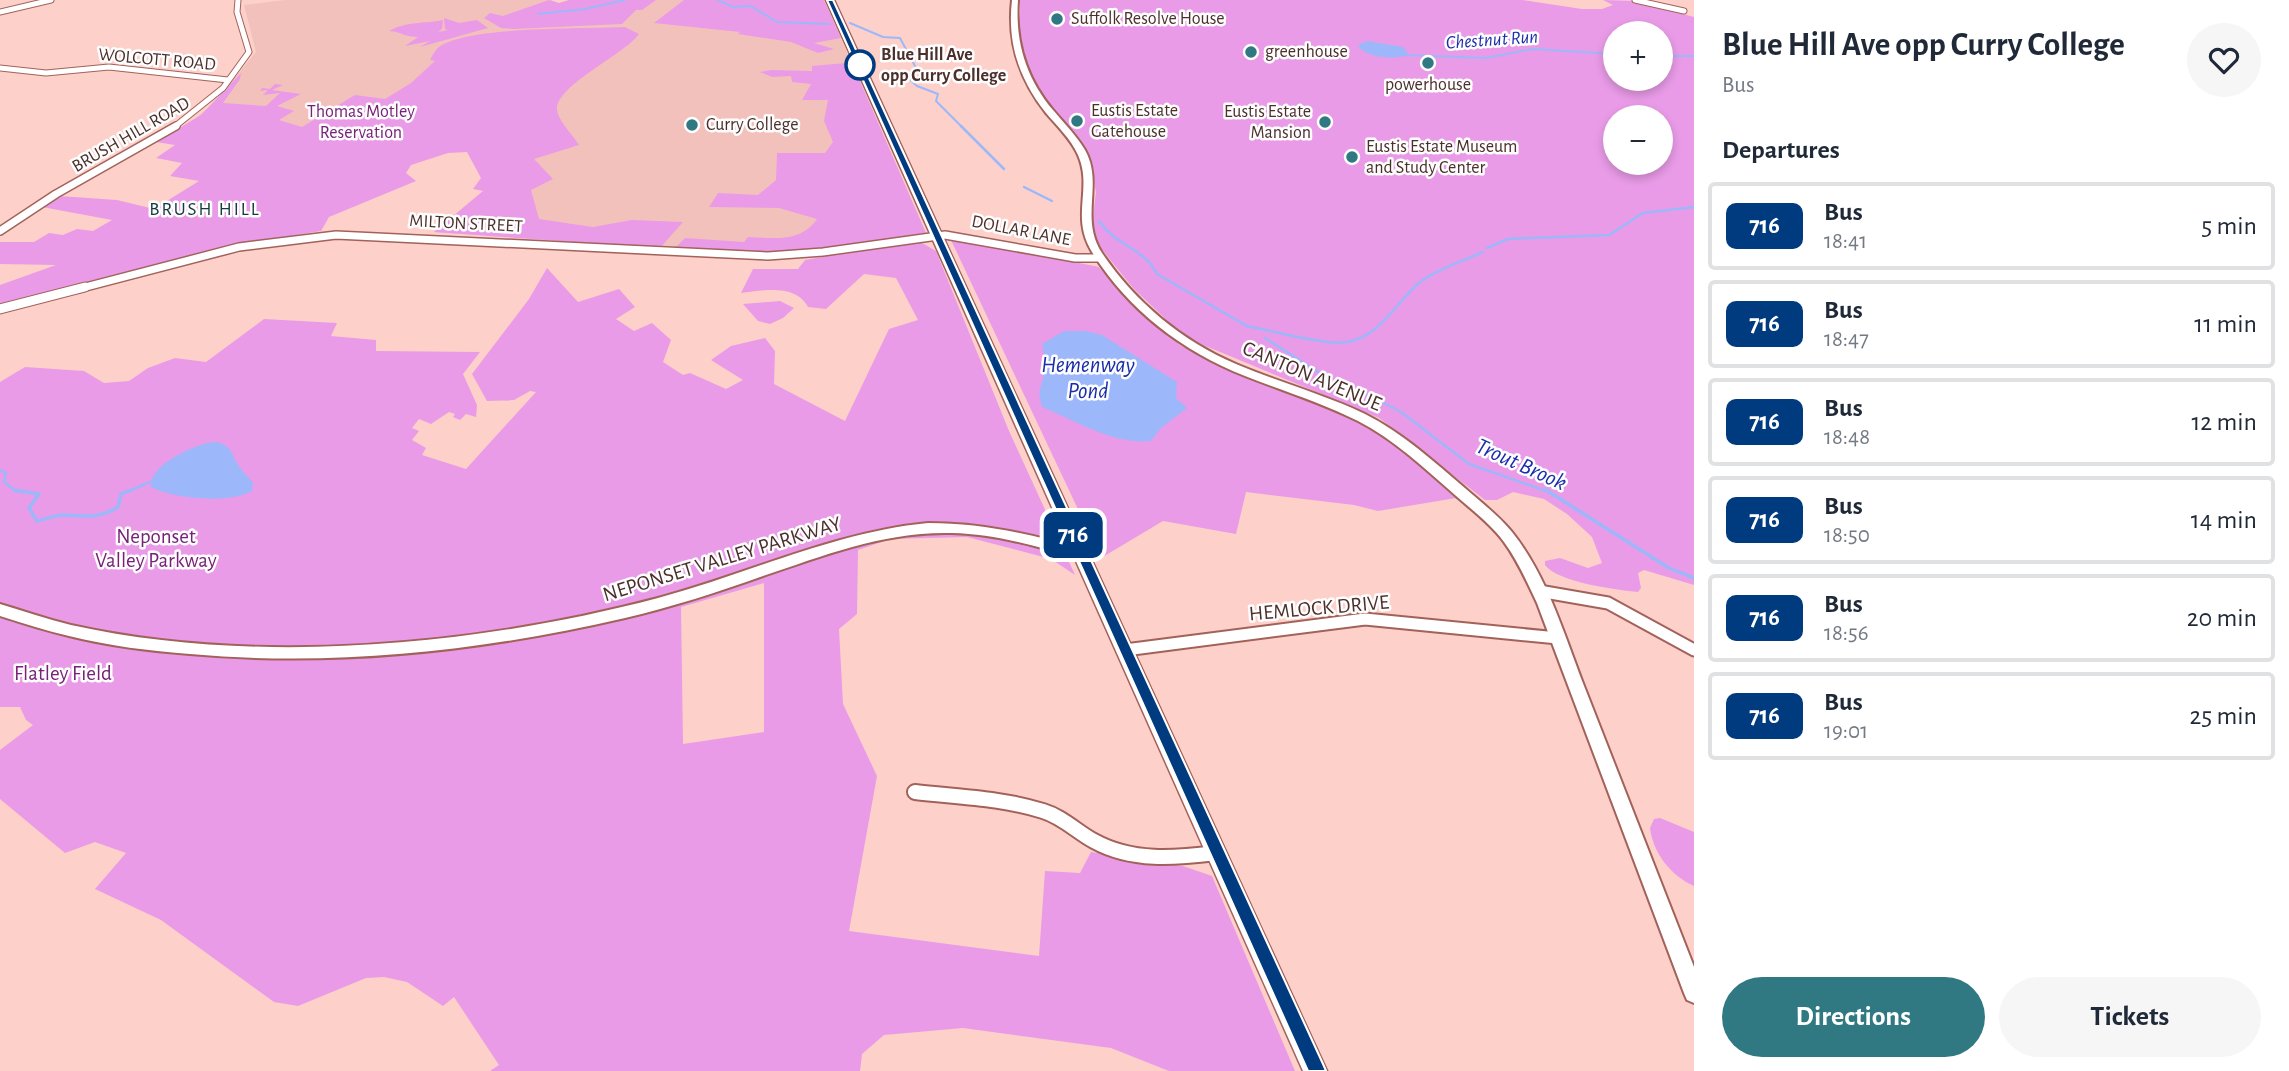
<!DOCTYPE html>
<html lang="en">
<head>
<meta charset="utf-8">
<style>
	body { margin:0; font-family:"Alegreya Sans",sans-serif; background:#f6f6f7; color:#1f2937; height:100vh; display:flex; flex-direction:column; font-size:26px; white-space:nowrap }
	* { box-sizing:border-box; margin:0 }
	p { font-size:23px; color:#747a83 }
	.icon { flex:none; width:38px; height:38px; fill:none; stroke:currentColor; stroke-width:2; stroke-linecap:round; stroke-linejoin:round }
	.map { position:relative; flex:1; overflow:hidden }
	.panel { display:flex; flex-direction:column; background:#fff; width:595px }
	.panel>* { flex:none }
	.badge { padding:0 14px; border-radius:10px; font-size:24px; line-height:46px }
	.fabs { position:absolute; left:1603px; top:21px; display:grid; gap:14px }
	.fabs a { display:grid; place-items:center; width:70px; height:70px; border-radius:50%; background:#fff; box-shadow:0 4px 10px #0003; font-size:35px }
	.map>.badge { position:absolute; translate:-50% -50%; box-shadow:0 0 0 4px #fff }
	h2 { padding:0 28px; font-size:26px; line-height:63px }
	.round { display:grid; place-items:center; flex:none; width:74px; height:74px; border-radius:37px; background:#f6f6f7 }
	.head { display:flex; align-items:center; justify-content:space-between; height:119px; padding:0 28px }
	h1 { font-size:33px; font-weight:700; line-height:52px }
	.primary-button { display:flex; gap:14px; margin-top:auto; padding:14px 28px }
	.primary-button a { flex:1; height:80px; border-radius:42px; background:#307882; color:#fff; font-size:28px; font-weight:700; line-height:80px; text-align:center }
	.primary-button a+a { background:#f6f6f7; color:#1f2937 }
	ul { padding:0; list-style:none }
	li { display:flex; align-items:center; gap:21px; height:88px; margin:0 14px 10px; padding:0 14px; border:4px solid #e0e1e3; border-radius:7px }
	li div { flex:1 }
	li b { display:block; font-size:26px }
	li em { font-style:normal }
	li .badge { min-width:77px; font-weight:700; text-align:center }
	main { display:flex; flex:1; min-height:0 }
	.map>svg:first-child { display:block }
	.built { fill:#f3c1bb }
	.green { fill:#e99be7; fill-rule:evenodd }
	.water { fill:#9db8fa }
	.lines { fill:none; stroke-linecap:round; stroke-linejoin:round }
	.stream-far2 { stroke:#9db8fa; stroke-width:2 }
	.stream-far1 { stroke:#9db8fa; stroke-width:2.5 }
	.stream { stroke:#9db8fa; stroke-width:3.5 }
	.minor-far4-casing { stroke:#a2625a; stroke-width:7 }
	.minor-far3-casing { stroke:#a2625a; stroke-width:10 }
	.minor-far2-casing { stroke:#a2625a; stroke-width:11 }
	.minor-far1-casing { stroke:#a2625a; stroke-width:15 }
	.minor-casing { stroke:#a2625a; stroke-width:18 }
	.major-casing { stroke:#a2625a; stroke-width:4 }
	.highway-casing { stroke:#a2625a; stroke-width:3 }
	.minor-far4 { stroke:#fff; stroke-width:5 }
	.minor-far3 { stroke:#fff; stroke-width:7 }
	.minor-far2 { stroke:#fff; stroke-width:9 }
	.minor-far1 { stroke:#fff; stroke-width:11 }
	.minor { stroke:#fff; stroke-width:14 }
	.major { fill:#fff; fill-rule:evenodd }
	.highway { fill:#fff; fill-rule:evenodd }
	.line { fill:#003b80; stroke:#fff; stroke-width:2 }
	.poi-dot { fill:#307882; stroke:#fdfdfd; stroke-width:2.5 }
	.stop-dot { fill:#fff; stroke:#003b80; stroke-width:3.5 }
	.labels { text-anchor:middle; dominant-baseline:central; stroke-width:5; stroke-linejoin:round; paint-order:stroke }
	.far-poi-label { font-size:18px; fill:#4b2f2b; stroke:#fdfdfd; text-anchor:start }
	.far-stop-label { font-size:18px; font-weight:bold; fill:#4b2f2b; stroke:#fdfdfd; text-anchor:start }
	.far-street-label { font-size:18px; fill:#4b2f2b; stroke:#fdfdfd }
	.far-park-label { font-size:18px; fill:#772178; stroke:#fdfdfd }
	.far-water-label { font-size:19px; font-style:italic; fill:#1a2daa; stroke:#fdfdfd }
	.far-neighbourhood-label { font-size:19px; letter-spacing:2px; fill:#17393d; stroke:#fdfdfd }
	.street-label { font-size:21px; fill:#4b2f2b; stroke:#fdfdfd }
	.park-label { font-size:21px; fill:#772178; stroke:#fdfdfd }
	.water-label { font-size:23px; font-style:italic; fill:#1a2daa; stroke:#fdfdfd }
</style>
</head>
<body>
<main>
<div class="map">
<svg width="1694" height="1071" viewBox="0 0 1694 1071">
	<rect width="100%" height="100%" fill="#fdd0ca"/>
	<!-- built -->
	<polygon class="built" points="285,0 551,0 563,5 580,0 824,0 926,233 732,253 434,232 552,134 279,145 191,122 214,103 256,52 244,5"/>
	<!-- green -->
	<g class="green">
		<polygon points="549,0 559,3 569,0 656,0 642,10 636,10 622,24 513,29 501,28 484,18 490,13 503,16"/>
		<polygon points="684,0 824,0 841,38 814,43 834,49 818,53 791,42 738,34 740,32 654,23"/>
		<path d="M1020,0h502l60,9h20l11,-4 -10,-5 31,1 60,16v568l-50,-15 -6,3 3,15 -3,4c-21,-2 -81,-10 -93,-27v-4l15,-3 28,10 14,-5 -10,-26 -25,-23 -23,-15 -31,-7 -16,8h-12l-106,-82 -183,-76 -20,-13 -43,-41 -34,-42 -7,-22 4,-32 -8,-38 -43,-54 -16,-30 -9,-29zM1615,33h46v46h-46zM1615,117h46v46h-46z"/>
		<path d="M444,18l15,5 18,-3 11,8 -68,19 10,-6 -25,5 13,-9c-18,-1 -15,-5 -29,-6 18,-10 34,-7 54,-11l-1,9 -4,3 10,-2 -3,-1z"/>
		<path d="M625,27l14,7c-14,21 -92,55 -81,80 4,11 15,21 21,31l-45,14 19,20 -22,11 8,29 54,8 39,-7 51,2 -23,26 -226,-16 49,-41 -10,-2 8,-11 -14,-26 -19,1 -37,12 -5,8 10,8 -87,36 -8,14 -103,17 -218,58v-21l56,-20 -56,-1v-22h34l15,-9 14,2 14,-6 16,2 19,-11 -70,-13 17,-11 58,4 37,9 45,-28 -29,-5 12,-13 -26,-5 19,-13 -19,-3 45,-27 40,-42 -1,6 -17,24 43,3 14,-13 -17,2 5,-5 -8,1 2,-3 8,1 5,-5 8,1 -11,5 29,4 -24,12 17,5 -15,9 23,7 53,-32 30,4 26,-16 24,-22 -5,-1c2,-4 5,-10 9,-13 30,-21 145,-18 186,-20z"/>
		<path d="M846,63l7,2 73,168 -141,21 -111,-5 11,-11 59,4 4,-5c27,1 52,6 69,-18l-38,-11 -70,-1 9,-14 40,2 18,-15 1,-27h48l8,-11 -9,-21 4,-21h-26l9,-16 -19,-2 -1,-6 -19,1 -12,-5 11,-2 41,1v-5z"/>
		<path d="M917,240l19,11 73,180 66,144 -24,-16 -84,-22 -77,2 -32,11 -1,64 -18,15 4,75 34,72 -28,155 190,25 6,-85 35,2 11,-21 92,14 29,10 83,195h-126l-58,-23 -148,-20 -79,7 -22,19 -2,17h-370l9,-6 -45,-68 -11,9 -36,-24 -23,-5 -18,1 -68,28 -24,-4 -113,-82 -66,-31 31,-36 -31,-11 -30,11 -65,-54v-49l33,-25 -7,-5 -6,-13h-20v-325l25,-15 59,4 20,12 25,-2 19,-13 27,-10 31,4 58,-43 73,4 -6,13 45,4v11l104,1 -17,22 14,31 -1,12 -10,-3 -6,6 -7,-3 2,-3 -6,-2 -18,12 -12,-5 -7,9 7,3 -7,9 14,8 -4,7 44,14 70,-77 -6,-1 -16,9 -27,1 -15,-27 57,-75 18,-31 31,34 41,-13 16,18 -19,12 18,12 18,-8 19,17 -8,22 20,13 7,-2 36,16 17,-9 -32,-20 20,-14 34,-8 10,13 -1,33 71,37 44,-92 29,-9 -22,-42 -32,-4 -38,35 -18,-2c-12,-23 -44,-17 -67,-14l12,-24h45l7,-9zM764,583v149l-81,12 -2,-137z"/>
		<polygon points="951,240 967,240 1099,267 1144,317 1181,346 1367,426 1400,448 1456,498 1378,511 1354,505 1246,492 1236,534 1163,521 1101,558"/>
		<polygon points="780,301 794,308 783,318 770,324 758,321 743,304"/>
		<path d="M1660,818l34,14v54c-23,-10 -41,-33 -44,-58l4,-9z"/>
	</g>
	<!-- water -->
	<g class="water">
		<path d="M1367,41l36,6 6,8c-13,5 -45,3 -51,-10z"/>
		<path d="M1064,331h22l16,4 75,47 -1,16 11,10 -26,20 -10,13c-37,4 -75,-20 -109,-34l-3,-13 7,-28 -4,-22z"/>
		<path d="M216,442c19,4 15,16 26,28 3,5 8,8 11,13l-1,8c-22,13 -78,8 -101,-4 -3,-22 47,-45 65,-45z"/>
	</g>
	<g class="lines">
		<!-- stream-far2 -->
		<g class="stream-far2">
			<polyline points="718,0 733,7 751,6 777,22 829,24"/>
			<polyline points="538,14 585,9 625,0"/>
			<polyline points="850,23 883,37 900,38 916,68 907,77 917,86 938,94 936,101 963,128"/>
			<polyline points="1405,55 1486,58 1533,49 1615,54"/>
			<polyline points="1661,56 1694,56"/>
		</g>
		<!-- stream-far1 -->
		<g class="stream-far1">
			<polyline points="961,126 1004,169"/>
			<polyline points="1024,187 1052,201"/>
			<path d="M1099,221c18,26 44,26 58,53l90,52"/>
			<polyline points="1487,248 1508,239 1609,235 1643,213 1694,207"/>
			<path d="M1246,326c24,4 80,20 101,16 33,-5 49,-40 73,-60 17,-13 43,-21 63,-30"/>
			<polyline points="1265,338 1348,391 1370,396 1401,412 1469,464 1549,492"/>
			<polyline points="0,470 6,473 4,482 17,492"/>
			<polyline points="127,492 150,482"/>
		</g>
		<!-- stream -->
		<g class="stream">
			<path d="M14,490l25,4 -10,14 8,13c9,-2 18,-6 27,-6 22,1 35,4 54,-8l3,-13 10,-4"/>
			<polyline points="1546,490 1669,568 1694,578"/>
		</g>
		<defs>
			<g id="minor-far4">
				<polyline points="1635,0 1684,11"/>
				<polyline points="0,12 51,0"/>
				<polyline points="0,68 46,73 109,67 228,80"/>
				<polyline points="173,128 223,88 249,52 237,12 238,0"/>
			</g>
			<g id="minor-far3">
				<polyline points="0,231 56,194 176,126"/>
				<polyline points="78,289 239,247 336,235 768,256 823,252 945,235 1075,258 1100,258"/>
			</g>
			<polyline id="minor-far2" points="0,309 85,287"/>
			<g id="minor-far1">
				<polyline points="1539,591 1608,603 1694,650"/>
				<polyline points="1125,650 1365,619 1558,638"/>
			</g>
			<path id="minor" d="M915,792c43,5 87,6 128,19 20,6 34,21 51,30 38,21 81,17 122,12"/>
			<g id="major">
				<path d="M1012,0h6c-3,42 8,78 35,110 11,13 23,25 32,40 19,34 -6,68 17,103 33,49 80,88 134,111 42,18 87,30 129,50 38,19 69,48 101,75 16,14 33,27 46,43 36,45 53,106 74,159 36,92 72,184 108,276v36l-7,-3 -3,-7 -147,-390c-10,-21 -19,-42 -33,-61 -13,-18 -32,-32 -49,-47 -31,-27 -60,-55 -97,-74 -36,-18 -75,-30 -113,-45 -63,-25 -117,-66 -153,-124 -22,-36 1,-63 -14,-97 -7,-16 -21,-29 -32,-42 -27,-34 -39,-70 -34,-113z"/>
				<path d="M928,523c54,0 103,11 154,26l5,1 2,4 -2,4 -5,1c-43,-12 -86,-25 -130,-26 -66,-2 -127,22 -189,43 -45,16 -91,31 -138,42 -142,33 -290,49 -435,36 -40,-3 -81,-8 -121,-18 -23,-5 -46,-13 -69,-20v-12c24,7 47,15 71,21 185,41 405,21 587,-27 90,-24 176,-66 270,-75z"/>
			</g>
			<polygon id="highway" points="826,0 834,0 1327,1071 1303,1071"/>
		</defs>
		<!-- minor-far4 casing -->
		<use href="#minor-far4" class="minor-far4-casing"/>
		<!-- minor-far3 casing -->
		<use href="#minor-far3" class="minor-far3-casing"/>
		<!-- minor-far2 casing -->
		<use href="#minor-far2" class="minor-far2-casing"/>
		<!-- minor-far1 casing -->
		<use href="#minor-far1" class="minor-far1-casing"/>
		<!-- minor casing -->
		<use href="#minor" class="minor-casing"/>
		<!-- major casing -->
		<use href="#major" class="major-casing"/>
		<!-- highway casing -->
		<use href="#highway" class="highway-casing"/>
		<!-- minor-far4 -->
		<use href="#minor-far4" class="minor-far4"/>
		<!-- minor-far3 -->
		<use href="#minor-far3" class="minor-far3"/>
		<!-- minor-far2 -->
		<use href="#minor-far2" class="minor-far2"/>
		<!-- minor-far1 -->
		<use href="#minor-far1" class="minor-far1"/>
		<!-- minor -->
		<use href="#minor" class="minor"/>
		<!-- major -->
		<use href="#major" class="major"/>
		<!-- highway -->
		<use href="#highway" class="highway"/>
	</g>
	<!-- line -->
	<polygon class="line" points="827,0 833,0 1323,1064 1326,1071 1308,1071"/>
	<!-- markers -->
	<g class="poi-dot">
		<circle cx="1057" cy="19" r="7"/>
		<circle cx="1251" cy="52" r="7"/>
		<circle cx="1428" cy="63" r="7"/>
		<circle cx="1077" cy="121" r="7"/>
		<circle cx="1325" cy="122" r="7"/>
		<circle cx="692" cy="125" r="7"/>
		<circle cx="1352" cy="157" r="7"/>
	</g>
	<circle class="stop-dot" cx="860" cy="65" r="14"/>
	<g class="labels">
		<!-- far-poi labels -->
		<g class="far-poi-label">
			<text x="1071" y="19">Suffolk Resolve House</text>
			<text x="1265" y="52">greenhouse</text>
			<text x="1428" y="85" text-anchor="middle">powerhouse</text>
			<text x="1091" y="111">Eustis Estate<tspan x="1091" dy="21">Gatehouse</tspan></text>
			<text x="1311" y="112" text-anchor="end">Eustis Estate<tspan x="1311" dy="21">Mansion</tspan></text>
			<text x="706" y="125">Curry College</text>
			<text x="1366" y="147">Eustis Estate Museum<tspan x="1366" dy="21">and Study Center</tspan></text>
		</g>
		<!-- far-stop labels -->
		<g class="far-stop-label">
			<text x="881" y="55">Blue Hill Ave<tspan x="881" dy="21">opp Curry College</tspan></text>
		</g>
		<!-- far-street labels -->
		<g class="far-street-label">
			<text transform="translate(157 60) rotate(5)">WOLCOTT ROAD</text>
			<text transform="translate(131 135) rotate(-30)">BRUSH HILL ROAD</text>
			<text transform="translate(466 224) rotate(3)">MILTON STREET</text>
			<text transform="translate(1021 231) rotate(11)">DOLLAR LANE</text>
		</g>
		<!-- far-park labels -->
		<g class="far-park-label">
			<text x="361" y="112">Thomas Motley<tspan x="361" dy="21">Reservation</tspan></text>
		</g>
		<!-- far-water labels -->
		<g class="far-water-label">
			<text transform="translate(1492 40) rotate(-4)">Chestnut Run</text>
		</g>
		<!-- far-neighbourhood labels -->
		<g class="far-neighbourhood-label">
			<text x="205" y="209">BRUSH HILL</text>
		</g>
		<!-- street labels -->
		<g class="street-label">
			<text transform="translate(1312 376) rotate(23)">CANTON AVENUE</text>
			<text transform="translate(722 559) rotate(-17)">NEPONSET VALLEY PARKWAY</text>
			<text transform="translate(1319 608) rotate(-5)">HEMLOCK DRIVE</text>
		</g>
		<!-- park labels -->
		<g class="park-label">
			<text x="156" y="536">Neponset<tspan x="156" dy="24">Valley Parkway</tspan></text>
			<text x="63" y="673">Flatley Field</text>
		</g>
		<!-- water labels -->
		<g class="water-label">
			<text x="1088" y="365">Hemenway<tspan x="1088" dy="26">Pond</tspan></text>
			<text transform="translate(1521 465) rotate(24)">Trout Brook</text>
		</g>
	</g>
</svg>
<div class="fabs">
<a>+</a>
<a>−</a>
</div>
<b class="badge" style="left:1073px;top:535px;background:#003b80;color:#fff">716</b>
</div>
<section class="panel">
<div class="head"><div><h1>Blue Hill Ave opp Curry College</h1><p>Bus</p></div><a class="round"><svg class="icon" aria-label="heart" viewBox="0 0 24 24"><path d="M12 20l-8-8c-3-5 5-10 8-4 3-6 11-1 8 4z"/></svg></a></div>
<h2>Departures</h2>
<ul>
<li><span class="badge" style="background:#003b80;color:#fff">716</span><div><b>Bus</b><p>18:41</p></div><em>5 min</em></li>
<li><span class="badge" style="background:#003b80;color:#fff">716</span><div><b>Bus</b><p>18:47</p></div><em>11 min</em></li>
<li><span class="badge" style="background:#003b80;color:#fff">716</span><div><b>Bus</b><p>18:48</p></div><em>12 min</em></li>
<li><span class="badge" style="background:#003b80;color:#fff">716</span><div><b>Bus</b><p>18:50</p></div><em>14 min</em></li>
<li><span class="badge" style="background:#003b80;color:#fff">716</span><div><b>Bus</b><p>18:56</p></div><em>20 min</em></li>
<li><span class="badge" style="background:#003b80;color:#fff">716</span><div><b>Bus</b><p>19:01</p></div><em>25 min</em></li>
</ul>
<div class="primary-button"><a>Directions</a><a>Tickets</a></div>
</section>
</main>
</body>
</html>
